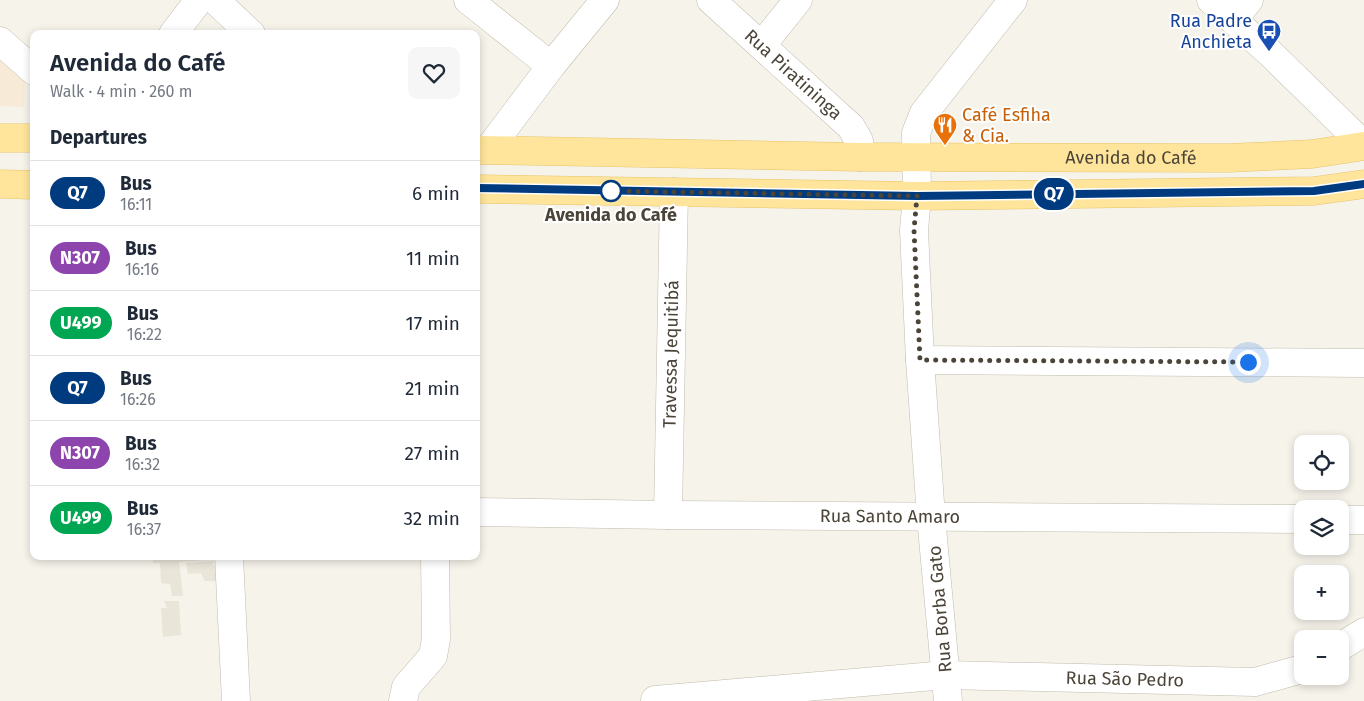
<!DOCTYPE html>
<html lang="en">
<head>
<meta charset="utf-8">
<style>
	body { margin:0; font-family:"Fira Sans",sans-serif; background:#f6f6f7; color:#1f2937; height:100vh; display:flex; flex-direction:column; font-size:19px; white-space:nowrap }
	* { box-sizing:border-box; margin:0 }
	p { font-size:16px; color:#747a83 }
	.icon { flex:none; width:28px; height:28px; fill:none; stroke:currentColor; stroke-width:2; stroke-linecap:round; stroke-linejoin:round }
	.map { position:relative; flex:1; overflow:hidden }
	.side { position:absolute; left:30px; top:30px; width:450px; height:530px; display:flex; flex-direction:column; background:#fff; border-radius:10px; box-shadow:0 2px 8px #0003 }
	.side>* { flex:none }
	.badge { padding:0 10px; border-radius:16px; font-size:18px; line-height:32px }
	.controls { position:absolute; left:1294px; top:435px; display:grid; gap:10px }
	.controls a { display:grid; place-items:center; width:55px; height:55px; border-radius:10px; background:#fff; box-shadow:0 2px 8px #0003; font-size:25px }
	.you { position:absolute; width:25px; height:25px; margin:-12px; border:4px solid #fff; border-radius:50%; background:#1a73e8; box-shadow:0 0 0 8px #1a73e833 }
	.map>.badge { position:absolute; translate:-50% -50%; box-shadow:0 0 0 2px #fff }
	h2 { padding:0 20px; font-size:19px; line-height:45px }
	.round { display:grid; place-items:center; flex:none; width:52px; height:52px; border-radius:10px; background:#f6f6f7 }
	.head { display:flex; align-items:center; justify-content:space-between; height:85px; padding:0 20px }
	h1 { font-size:24px; font-weight:600; line-height:38px }
	ul { padding:0; list-style:none }
	li { display:flex; align-items:center; gap:15px; height:65px; padding:0 20px; border-top:1px solid #e0e1e3 }
	li div { flex:1 }
	li b { display:block; font-size:19px }
	li em { font-style:normal }
	li .badge { min-width:55px; font-weight:700; text-align:center }
	.map>svg:first-child { display:block }
	.residential { fill:#eae5d9 }
	.commercial { fill:#f7ead7 }
	.lines { fill:none; stroke-linecap:round; stroke-linejoin:round }
	.minor-casing { stroke:#c2bbad; stroke-width:29 }
	.major-casing { stroke:#e6c469; stroke-width:29 }
	.minor { stroke:#fff; stroke-width:28 }
	.major { stroke:#ffe59b; stroke-width:28 }
	.line-casing { stroke:#fff; stroke-width:11 }
	.line { stroke:#003b80; stroke-width:8 }
	.walk { stroke:#4b4438; stroke-width:5; stroke-dasharray:0 9 }
	.stop-dot { fill:#fff; stroke:#003b80; stroke-width:2.5 }
	.labels { text-anchor:middle; dominant-baseline:central; stroke-width:4; stroke-linejoin:round; paint-order:stroke }
	.transit-label { font-size:18px; fill:#164399; stroke:#fff; text-anchor:end }
	.street-label { font-size:18px; fill:#4b4438; stroke:#fff }
	.food-label { font-size:18px; fill:#c56008; stroke:#fff; text-anchor:start }
	.stop-label { font-size:18px; font-weight:bold; fill:#4b4438; stroke:#fff }
</style>
</head>
<body>
<div class="map">
<svg width="1364" height="701" viewBox="0 0 1364 701">
	<rect width="100%" height="100%" fill="#f6f3eb"/>
	<!-- residential -->
	<g class="residential">
		<polygon points="153,556 224,556 224,559 179,562 183,596 172,596 170,584 161,583 160,563 153,563"/>
		<polygon points="213,561 213,566 218,565 218,581 205,581 201,573 188,574 186,563"/>
		<polygon points="164,601 179,601 181,635 163,637 161,608 167,608"/>
	</g>
	<!-- commercial -->
	<polygon class="commercial" points="0,53 25,74 24,107 0,106"/>
	<g class="lines">
		<defs>
			<g id="minor">
				<polyline points="215,0 251,34"/>
				<polyline points="468,0 551,66"/>
				<path id="s1" d="M711,0l140,127 8,14 1,16"/>
				<polyline points="1211,0 1269,52 1364,145"/>
				<polyline points="1233,20 1249,0"/>
				<polyline points="173,34 199,0"/>
				<polyline points="0,41 34,71"/>
				<polyline points="762,45 798,0"/>
				<polyline points="488,150 551,66 605,0"/>
				<polyline points="920,360 1364,363"/>
				<path id="s2" d="M476,512l192,3 634,4"/>
				<path id="s3" d="M668,515l6,-323"/>
				<polyline points="1340,520 1364,520"/>
				<polyline points="229,556 236,701"/>
				<polyline points="1340,647 1364,632"/>
				<path id="s4" d="M655,700l291,-25 309,7 47,-13"/>
				<polyline points="403,701 406,687 433,656 436,639 435,556"/>
				<polyline points="948,701 931,517 920,360 914,230 917,196 916,133 924,113 1013,0"/>
			</g>
			<g id="major">
				<polyline points="0,138 34,138"/>
				<path id="s5" d="M476,150l384,7 368,1 84,-4 52,-8"/>
				<polyline points="0,184 34,185"/>
				<polyline points="476,189 917,196 1314,191 1364,184"/>
			</g>
		</defs>
		<!-- minor casing -->
		<use href="#minor" class="minor-casing"/>
		<!-- major casing -->
		<use href="#major" class="major-casing"/>
		<!-- minor -->
		<use href="#minor" class="minor"/>
		<!-- major -->
		<use href="#major" class="major"/>
	</g>
	<g class="lines">
		<defs>
			<polyline id="line" points="476,188 917,196 1314,191 1364,184"/>
		</defs>
		<!-- line casing -->
		<use href="#line" class="line-casing"/>
		<!-- line -->
		<use href="#line" class="line"/>
		<!-- walk -->
		<polyline class="walk" points="611,191 917,196 914,230 920,360 1248,362"/>
	</g>
	<!-- icons -->
	<defs>
		<symbol id="bus-pin" viewBox="-11 -11 22 30"><path d="M0 17L-7.5 6A9.5 9.5 0 1 1 7.5 6Z" fill="#1a4fb4" stroke="#fff"/><path d="M-5-6H5V4H4V6H2V4H-2V6H-4V4H-5ZM-3.5-4V0h7V-4ZM-3.5 1.2v1.5H-2V1.2ZM2 1.2v1.5H3.5V1.2Z" fill="#fff"/></symbol>
		<symbol id="restaurant-pin" viewBox="-11 -11 22 30"><path d="M0 17L-7.5 6A9.5 9.5 0 1 1 7.5 6Z" fill="#e8710a" stroke="#fff"/><path d="M-5-6h1v4h1v-4h1v4h1v-4h1v5L-1.5 .5V6h-2V.5L-5-1ZM5-6V6H3V1.5H1.5Q1.5-4 5-6Z" fill="#fff"/></symbol>
	</defs>
	<g fill-rule="evenodd">
		<use href="#bus-pin" x="1255" y="17" width="28" height="38"/>
		<use href="#restaurant-pin" x="931" y="111" width="28" height="38"/>
	</g>
	<!-- markers -->
	<circle class="stop-dot" cx="611" cy="191" r="10"/>
	<g class="labels">
		<!-- transit labels -->
		<g class="transit-label">
			<text x="1252" y="21">Rua Padre<tspan x="1252" dy="21">Anchieta</tspan></text>
		</g>
		<!-- street labels -->
		<g class="street-label">
			<text stroke="none"><textPath href="#s1" startOffset="111">Rua Piratininga</textPath></text>
			<text stroke="none"><textPath href="#s5" startOffset="655">Avenida do Café</textPath></text>
			<text stroke="none"><textPath href="#s3" startOffset="161">Travessa Jequitibá</textPath></text>
			<text stroke="none"><textPath href="#s2" startOffset="414">Rua Santo Amaro</textPath></text>
			<text transform="translate(940 609) rotate(-95)">Rua Borba Gato</text>
			<text stroke="none"><textPath href="#s4" startOffset="471">Rua São Pedro</textPath></text>
		</g>
		<!-- food labels -->
		<g class="food-label">
			<text x="962" y="115">Café Esfiha<tspan x="962" dy="21">&amp; Cia.</tspan></text>
		</g>
		<!-- stop labels -->
		<g class="stop-label">
			<text x="611" y="215">Avenida do Café</text>
		</g>
	</g>
</svg>
<div class="controls">
<a><svg class="icon" aria-label="locate" viewBox="0 0 24 24"><circle cx="12" cy="12" r="6"/><path d="M12 2v4M12 18v4M2 12h4M18 12h4"/></svg></a>
<a><svg class="icon" aria-label="layers" viewBox="0 0 24 24"><path d="M12 4l9 5-9 5-9-5zM3 14l9 5 9-5"/></svg></a>
<a>+</a>
<a>−</a>
</div>
<div class="you" style="left:1248px;top:362px"></div>
<b class="badge" style="left:1054px;top:194px;background:#003b80;color:#fff">Q7</b>
<section class="side">
<div class="head"><div><h1>Avenida do Café</h1><p>Walk · 4 min · 260 m</p></div><a class="round"><svg class="icon" aria-label="heart" viewBox="0 0 24 24"><path d="M12 20l-8-8c-3-5 5-10 8-4 3-6 11-1 8 4z"/></svg></a></div>
<h2>Departures</h2>
<ul>
<li><span class="badge" style="background:#003b80;color:#fff">Q7</span><div><b>Bus</b><p>16:11</p></div><em>6 min</em></li>
<li><span class="badge" style="background:#8e44ad;color:#fff">N307</span><div><b>Bus</b><p>16:16</p></div><em>11 min</em></li>
<li><span class="badge" style="background:#00a651;color:#fff">U499</span><div><b>Bus</b><p>16:22</p></div><em>17 min</em></li>
<li><span class="badge" style="background:#003b80;color:#fff">Q7</span><div><b>Bus</b><p>16:26</p></div><em>21 min</em></li>
<li><span class="badge" style="background:#8e44ad;color:#fff">N307</span><div><b>Bus</b><p>16:32</p></div><em>27 min</em></li>
<li><span class="badge" style="background:#00a651;color:#fff">U499</span><div><b>Bus</b><p>16:37</p></div><em>32 min</em></li>
</ul>
</section>
</div>
</body>
</html>
